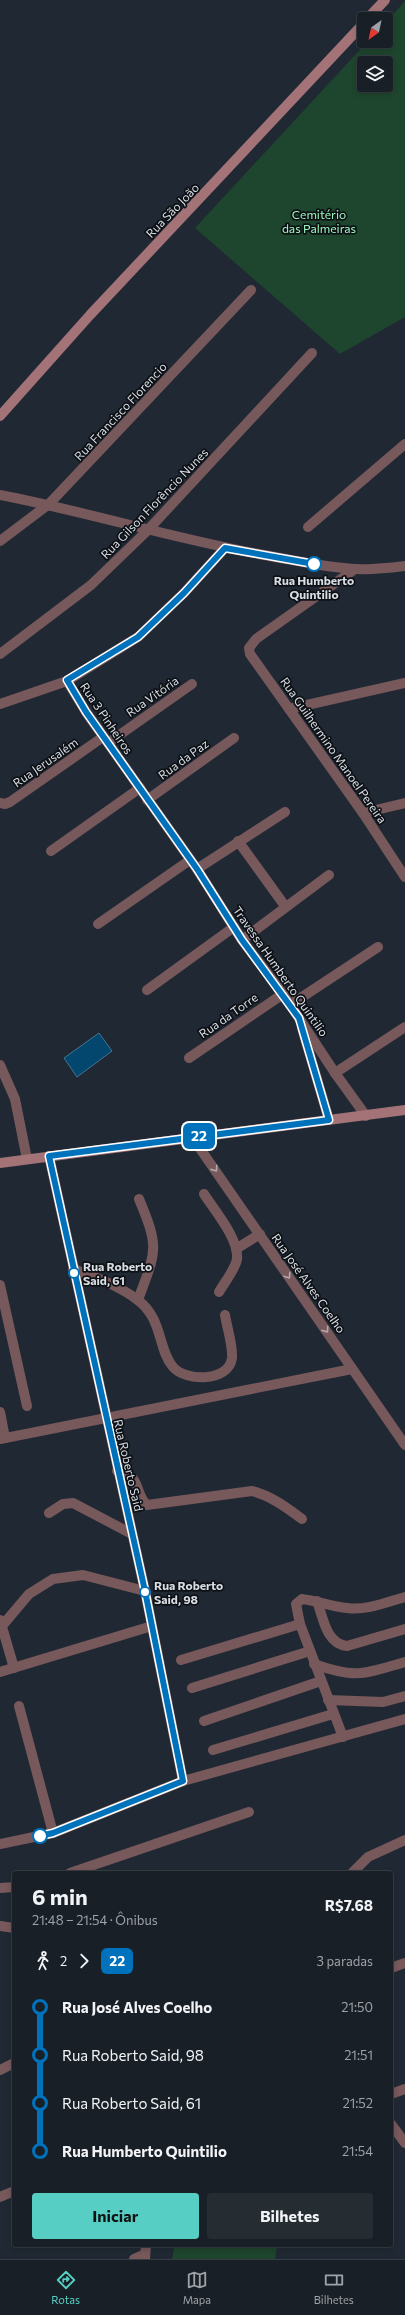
<!DOCTYPE html>
<html lang="pt">
<head>
<meta charset="utf-8">
<style>
	body { margin:0; font-family:Commissioner,sans-serif; background:#252c32; color:#f1f3f6; height:100vh; display:flex; flex-direction:column; font-size:15px; white-space:nowrap }
	* { box-sizing:border-box; margin:0 }
	p { font-size:13px; color:#9fa2a7 }
	.icon { flex:none; width:22px; height:22px; fill:none; stroke:currentColor; stroke-width:2; stroke-linecap:round; stroke-linejoin:round }
	.map { position:relative; flex:1; overflow:hidden }
	.sheet { position:absolute; left:12px; top:1871px; width:381px; height:376px; display:flex; flex-direction:column; background:#181f26; border-radius:4px; box-shadow:0 2px 6px #0003,0 0 0 1px #363d43 }
	.sheet>* { flex:none }
	.badge { padding:0 8px; border-radius:6px; font-size:14px; line-height:26px }
	.needle { width:26px; rotate:213deg }
	.tools { position:absolute; left:357px; top:12px; display:grid; gap:8px }
	.tools a { display:grid; place-items:center; width:36px; height:36px; border-radius:4px; background:#181f26; box-shadow:0 2px 6px #0003,0 0 0 1px #363d43; font-size:20px }
	.map>.badge { position:absolute; translate:-50% -50%; box-shadow:0 0 0 2px #fff }
	.legs { display:flex; align-items:center; gap:6px; height:44px; padding:0 20px; font-size:13px }
	.legs p { margin-inline-start:auto }
	.summary { display:flex; align-items:center; justify-content:space-between; height:68px; padding:0 20px }
	h1 { font-size:22px; font-weight:700; line-height:30px }
	.action { display:flex; gap:8px; margin-top:auto; padding:8px 20px }
	.action a { flex:1; height:46px; border-radius:4px; background:#56cec3; color:#111; font-size:16px; font-weight:700; line-height:46px; text-align:center }
	.action a+a { background:#252c32; color:#f1f3f6 }
	ul { padding:0 20px; list-style:none }
	li { display:flex; align-items:center; gap:14px; height:48px; font-size:15px }
	li i { display:grid; place-items:center; width:6px; height:100%; margin:0 5px; background:currentColor }
	li i::after { content:''; width:10px; height:10px; margin:-5px; border:3px solid; border-radius:50%; background:#181f26 }
	li p { margin-inline-start:auto }
	li:first-child i { background:linear-gradient(#0000 50%,currentColor 0) }
	li:last-child i { background:linear-gradient(currentColor 50%,#0000 0) }
	.dock { display:flex; justify-content:space-around; align-items:center; height:56px; border-top:1px solid #363d43; background:#181f26; font-size:11px; color:#9fa2a7 }
	.dock a { display:grid; justify-items:center; gap:2px }
	.dock .selected { color:#56cec3 }
	.map>svg:first-child { display:block }
	.green { fill:#1e452d; fill-rule:evenodd }
	.water { fill:#03476f; stroke:#437492 }
	.lines { fill:none; stroke-linecap:round; stroke-linejoin:round }
	.street { stroke:#77585b; stroke-width:10 }
	.secondary { stroke:#a47378; stroke-width:10 }
	.oneway { stroke:#b1a8ad }
	.line-1-casing { stroke:#fff; stroke-width:9 }
	.line-1 { stroke:#0072bc; stroke-width:6 }
	.stop-1-dot { fill:#fff; stroke:#0072bc; stroke-width:2 }
	.labels { text-anchor:middle; dominant-baseline:central; stroke-width:3.5; stroke-linejoin:round; paint-order:stroke }
	.street-label { font-size:12px; fill:#d8dee4; stroke:#0d1116 }
	.park-label { font-size:12px; fill:#9efabe; stroke:#0d1116 }
	.stop-label { font-size:12px; font-weight:bold; fill:#d8dee4; stroke:#0d1116; text-anchor:start }
</style>
</head>
<body>
<div class="map">
<svg width="405" height="2259" viewBox="0 0 405 2259">
	<rect width="100%" height="100%" fill="#202933"/>
	<!-- green -->
	<g class="green">
		<path d="M405,1v316l-65,37 -145,-126 173,-187h18v-19zM364,63h22v22h-22z"/>
		<polygon points="175,2245 277,2245 275,2259 172,2259"/>
	</g>
	<!-- water -->
	<polygon class="water" points="99,1033 112,1051 77,1077 64,1058"/>
	<g class="lines">
		<!-- street -->
		<g class="street">
			<path d="M0,495c88,17 175,44 264,60 30,5 61,13 93,14 16,1 32,-1 48,-3"/>
			<polyline points="308,527 405,444"/>
			<polyline points="0,541 49,504 251,290"/>
			<polyline points="225,548 184,593 138,637 67,681 86,712 197,869 242,940 283,994 335,1073 366,1116"/>
			<polyline points="355,569 256,639 249,648 250,654 363,813 405,877"/>
			<polyline points="0,654 91,585 147,531 312,353"/>
			<polyline points="0,704 67,681"/>
			<polyline points="289,709 405,683"/>
			<polyline points="108,743 192,684"/>
			<polyline points="147,800 234,738"/>
			<polyline points="0,803 5,804 10,802 103,737"/>
			<polyline points="363,813 405,803"/>
			<polyline points="238,841 285,906"/>
			<polyline points="51,851 140,788"/>
			<polyline points="197,869 285,812"/>
			<polyline points="98,924 190,860"/>
			<polyline points="242,940 329,875"/>
			<polyline points="147,990 234,927"/>
			<polyline points="290,1005 378,947"/>
			<polyline points="302,1028 329,1120"/>
			<polyline points="189,1058 283,994"/>
			<polyline points="0,1065 15,1099 27,1159"/>
			<polyline points="335,1073 405,1027"/>
			<polyline points="192,1137 405,1445"/>
			<polyline points="49,1156 145,1591 183,1781"/>
			<path d="M204,1194c11,17 35,45 33,65 -2,11 -13,24 -18,33"/>
			<polyline points="236,1249 260,1234"/>
			<path d="M73,1269c22,8 47,17 66,32 24,19 19,49 34,66 13,15 56,15 59,-9 1,-13 -5,-30 -7,-43"/>
			<polyline points="0,1285 27,1406"/>
			<path d="M138,1300c18,-49 22,-51 1,-101"/>
			<polyline points="0,1412 5,1438"/>
			<polyline points="0,1439 352,1369"/>
			<path d="M117,1471c25,3 17,23 30,34l105,-14c19,5 34,16 50,28"/>
			<polyline points="49,1513 63,1504 73,1503 132,1534"/>
			<path d="M317,1601c6,16 9,43 30,45l58,-17"/>
			<polyline points="0,1620 14,1668"/>
			<polyline points="2,1626 29,1594 53,1579 83,1575 145,1591"/>
			<polyline points="181,1660 300,1624"/>
			<path d="M314,1664c43,15 49,10 91,-2"/>
			<polyline points="0,1672 152,1626"/>
			<polyline points="192,1688 310,1651"/>
			<polyline points="328,1700 383,1702 405,1696"/>
			<polyline points="19,1706 53,1833"/>
			<polyline points="204,1721 321,1681"/>
			<path d="M343,1737l-43,-113 -4,-20 6,-5c16,2 30,8 45,9 19,3 40,-6 58,-11"/>
			<polyline points="213,1750 333,1714"/>
			<polyline points="0,1844 53,1833 183,1781 405,1719"/>
			<polyline points="70,1873 249,1812"/>
			<polyline points="352,1873 368,1857 405,1840"/>
			<polyline points="0,1888 14,1887"/>
			<polyline points="0,1926 14,1928"/>
			<polyline points="391,1968 405,1963"/>
			<polyline points="0,2070 14,2063"/>
			<polyline points="391,2094 405,2089"/>
			<polyline points="391,2124 405,2143"/>
			<polyline points="0,2197 14,2191"/>
			<polyline points="134,2259 145,2254"/>
			<polyline points="145,2259 146,2245"/>
		</g>
		<!-- secondary -->
		<g class="secondary">
			<polyline points="367,19 385,0"/>
			<polyline points="0,416 90,315 364,23"/>
			<polyline points="0,1163 405,1110"/>
		</g>
	</g>
	<!-- one-way arrows -->
	<defs><path id="oneway-chevron" d="M-2-3.5L2.5 0L-2 3.5" fill="none" stroke-width="1.6" stroke-linecap="round" stroke-linejoin="round"/></defs>
	<g class="oneway">
		<use href="#oneway-chevron" transform="translate(215 1169) rotate(55)"/>
		<use href="#oneway-chevron" transform="translate(288 1276) rotate(56)"/>
		<use href="#oneway-chevron" transform="translate(326 1330) rotate(55)"/>
	</g>
	<g class="lines">
		<defs>
			<polyline id="line-1" points="40,1836 53,1833 183,1781 145,1591 49,1156 329,1120 299,1018 242,940 197,869 86,712 67,680 138,637 184,593 225,548 314,564"/>
		</defs>
		<!-- line-1 casing -->
		<use href="#line-1" class="line-1-casing"/>
		<!-- line-1 -->
		<use href="#line-1" class="line-1"/>
	</g>
	<!-- markers -->
	<g class="stop-1-dot">
		<circle cx="314" cy="564" r="7"/>
		<circle cx="74" cy="1273" r="5"/>
		<circle cx="145" cy="1592" r="5"/>
		<circle cx="40" cy="1836" r="7"/>
	</g>
	<g class="labels">
		<!-- street labels -->
		<g class="street-label">
			<text transform="translate(172 210) rotate(-46)">Rua São João</text>
			<text transform="translate(120 411) rotate(-47)">Rua Francisco Florencio</text>
			<text transform="translate(154 503) rotate(-46)">Rua Gilson Florêncio Nunes</text>
			<text transform="translate(152 696) rotate(-35)">Rua Vitória</text>
			<text transform="translate(107 718) rotate(56)">Rua 3 Pinheiros</text>
			<text transform="translate(334 750) rotate(55)">Rua Guilhermino Manoel Pereira</text>
			<text transform="translate(183 759) rotate(-36)">Rua da Paz</text>
			<text transform="translate(45 762) rotate(-35)">Rua Jerusalém</text>
			<text transform="translate(281 971) rotate(55)">Travessa Humberto Quintilio</text>
			<text transform="translate(228 1015) rotate(-35)">Rua da Torre</text>
			<text transform="translate(309 1283) rotate(55)">Rua José Alves Coelho</text>
			<text transform="translate(129 1465) rotate(77)">Rua Roberto Said</text>
		</g>
		<!-- park labels -->
		<g class="park-label">
			<text x="319" y="214">Cemitério<tspan x="319" dy="14">das Palmeiras</tspan></text>
		</g>
		<!-- stop labels -->
		<g class="stop-label">
			<text x="314" y="580" text-anchor="middle">Rua Humberto<tspan x="314" dy="14">Quintilio</tspan></text>
			<text x="83" y="1266">Rua Roberto<tspan x="83" dy="14">Said, 61</tspan></text>
			<text x="154" y="1585">Rua Roberto<tspan x="154" dy="14">Said, 98</tspan></text>
		</g>
	</g>
</svg>
<div class="tools">
<a><svg class="needle" viewBox="-14 -14 28 28"><path d="M0-13l5 13h-10z" fill="#e53935"/><path d="M0 13l5-13h-10z" fill="#9fa2a7"/></svg></a>
<a><svg class="icon" aria-label="layers" viewBox="0 0 24 24"><path d="M12 4l9 5-9 5-9-5zM3 14l9 5 9-5"/></svg></a>
</div>
<b class="badge" style="left:199px;top:1136px;background:#0072bc;color:#fff">22</b>
<section class="sheet">
<div class="summary"><div><h1>6 min</h1><p>21:48 – 21:54 · Ônibus</p></div><b>R$7.68</b></div>
<div class="legs"><svg class="icon" aria-label="walk" viewBox="0 0 24 24"><circle cx="13" cy="4" r="2"/><path d="M13 8l-2 6 4 7M11 14l-3 7M7 12l3-4h3l4 4"/></svg>2<svg class="icon" aria-label="forward" viewBox="0 0 24 24"><path d="M9 5l7 7-7 7"/></svg><b class="badge" style="background:#0072bc;color:#fff">22</b><p>3 paradas</p></div>
<ul>
<li><i style="color:#0072bc"></i><b>Rua José Alves Coelho</b><p>21:50</p></li>
<li><i style="color:#0072bc"></i><span>Rua Roberto Said, 98</span><p>21:51</p></li>
<li><i style="color:#0072bc"></i><span>Rua Roberto Said, 61</span><p>21:52</p></li>
<li><i style="color:#0072bc"></i><b>Rua Humberto Quintilio</b><p>21:54</p></li>
</ul>
<div class="action"><a>Iniciar</a><a>Bilhetes</a></div>
</section>
</div>
<nav class="dock">
<a class="selected"><svg class="icon" aria-label="directions" viewBox="0 0 24 24"><path d="M12 3l9 9-9 9-9-9zM9 14v-3h6M13 9l2 2-2 2"/></svg>Rotas</a>
<a><svg class="icon" aria-label="map" viewBox="0 0 24 24"><path d="M3 6l6-2 6 2 6-2v14l-6 2-6-2-6 2zM9 4v14M15 6v14"/></svg>Mapa</a>
<a><svg class="icon" aria-label="tickets" viewBox="0 0 24 24"><path d="M3 7h18v10H3zM15 7v10"/></svg>Bilhetes</a>
</nav>
</body>
</html>
